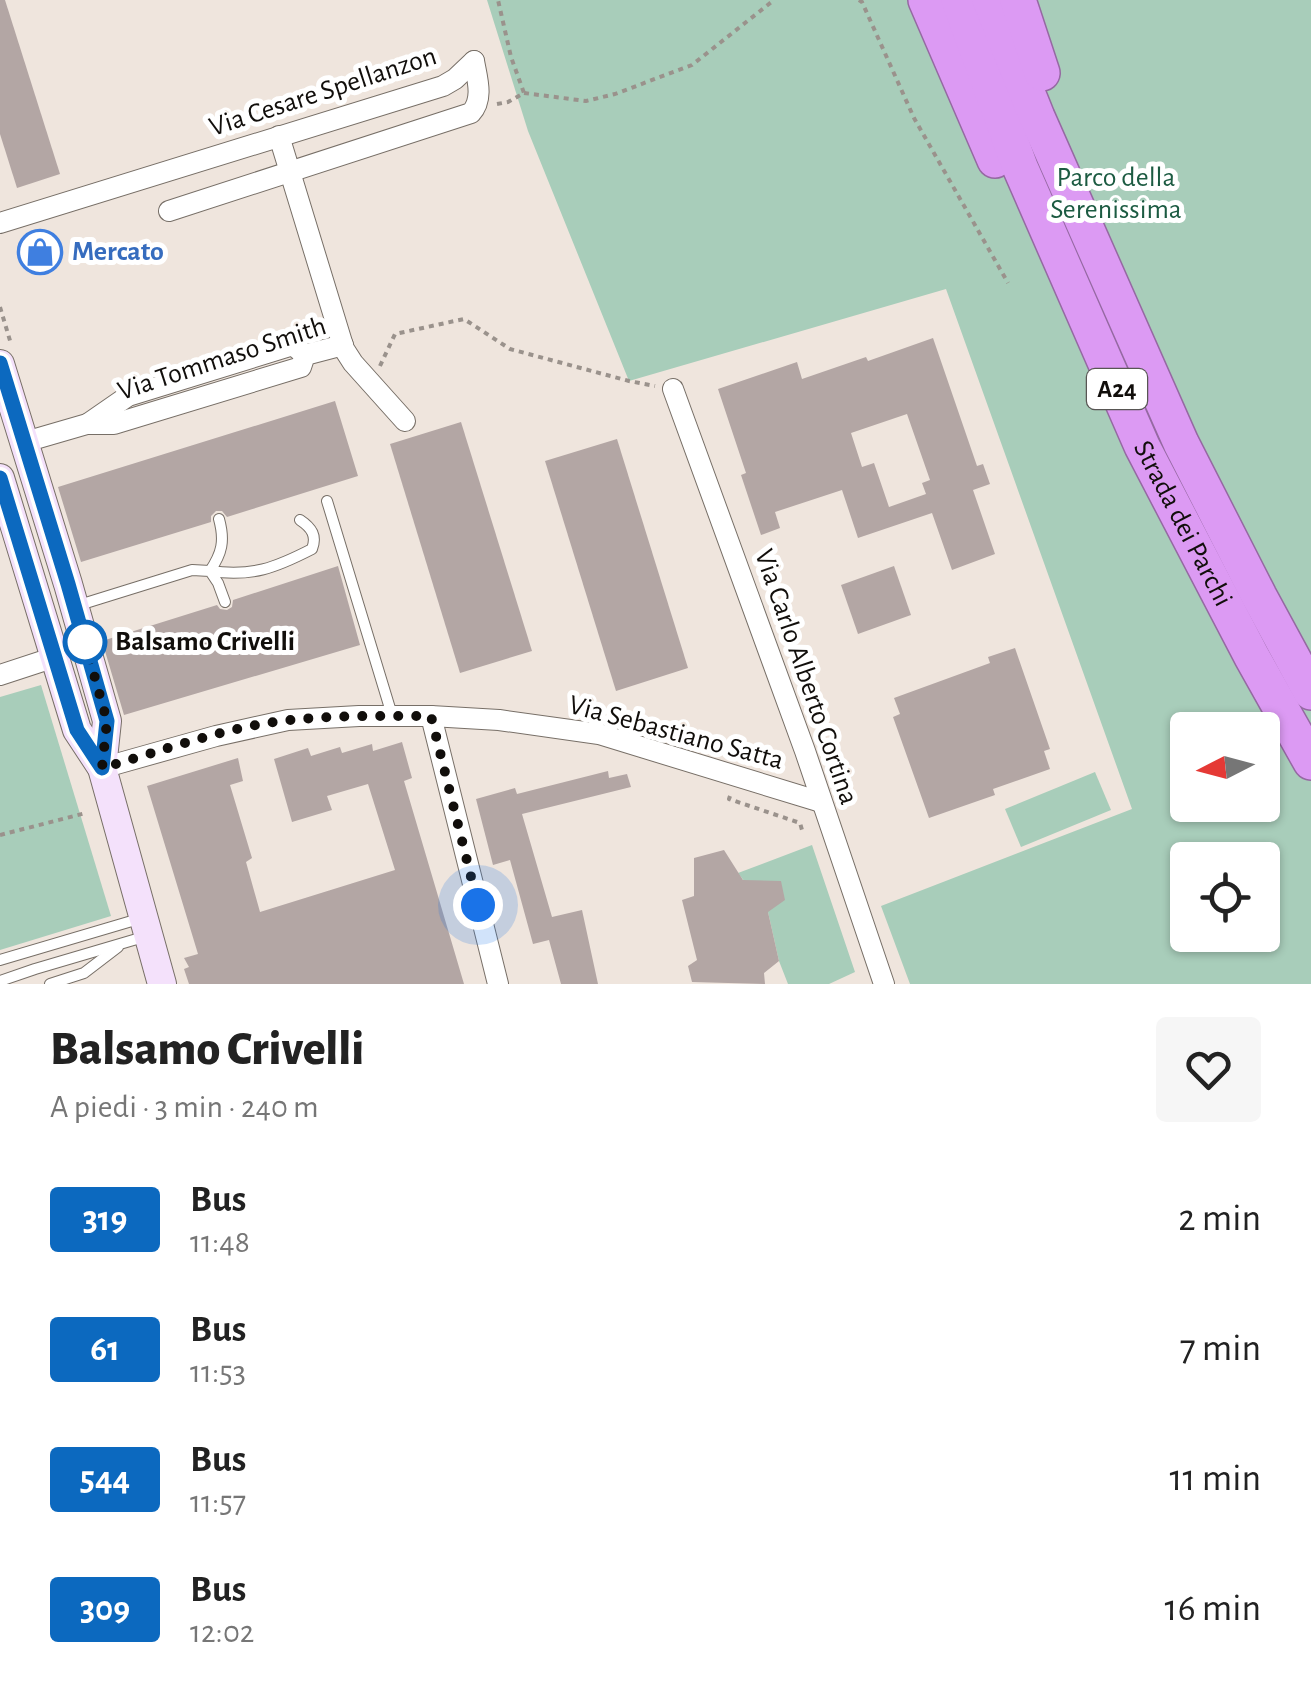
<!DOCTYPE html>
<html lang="it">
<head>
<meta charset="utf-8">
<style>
	body { margin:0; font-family:"Alegreya Sans",sans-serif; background:#f6f6f6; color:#222; height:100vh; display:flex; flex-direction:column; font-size:38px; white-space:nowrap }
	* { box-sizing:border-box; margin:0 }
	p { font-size:32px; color:#767676 }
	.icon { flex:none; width:55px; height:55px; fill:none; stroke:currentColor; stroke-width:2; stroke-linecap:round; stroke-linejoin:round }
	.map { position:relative; height:984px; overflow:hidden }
	.details { display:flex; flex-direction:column; background:#fff; flex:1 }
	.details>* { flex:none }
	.badge { padding:0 20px; border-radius:8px; font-size:35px; line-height:65px }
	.needle { width:65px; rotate:264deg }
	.tools { position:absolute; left:1170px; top:712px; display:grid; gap:20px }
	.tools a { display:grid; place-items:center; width:110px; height:110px; border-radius:10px; background:#fff; box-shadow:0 2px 8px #0004; font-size:50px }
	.you { position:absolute; width:50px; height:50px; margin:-25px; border:8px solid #fff; border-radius:50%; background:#1a73e8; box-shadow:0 0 0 15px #1a73e833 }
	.map>.badge { position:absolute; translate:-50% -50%; box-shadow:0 0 0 5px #fff }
	.round { display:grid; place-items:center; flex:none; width:105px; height:105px; border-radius:10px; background:#f6f6f6 }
	.summary { display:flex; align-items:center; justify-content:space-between; height:170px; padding:0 50px }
	h1 { font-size:48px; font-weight:800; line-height:75px }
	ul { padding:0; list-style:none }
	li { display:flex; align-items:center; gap:30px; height:130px; padding:0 50px }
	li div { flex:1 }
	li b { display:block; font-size:38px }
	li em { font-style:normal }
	li .badge { min-width:110px; font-weight:700; text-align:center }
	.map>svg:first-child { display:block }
	.green { fill:#a8cdba; fill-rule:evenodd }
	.building { fill:#b3a6a4; fill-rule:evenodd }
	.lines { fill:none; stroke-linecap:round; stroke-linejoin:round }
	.lane-casing { stroke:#776f67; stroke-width:12 }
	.street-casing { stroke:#776f67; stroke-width:22 }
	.secondary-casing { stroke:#776f67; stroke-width:30 }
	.highway-casing { stroke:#9569a2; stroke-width:38 }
	.path { stroke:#9a928c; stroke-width:4; stroke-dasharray:5 5; stroke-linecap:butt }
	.lane { stroke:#fff; stroke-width:10 }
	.street { stroke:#fff; stroke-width:20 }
	.secondary { stroke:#f4e1fb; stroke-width:28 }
	.highway { stroke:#dc9af3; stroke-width:35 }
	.line-casing { stroke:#fff; stroke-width:22 }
	.line { stroke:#0c69bf; stroke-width:15 }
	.walk { stroke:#110e0b; stroke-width:10; stroke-dasharray:0 18 }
	.stop-dot { fill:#fff; stroke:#0c69bf; stroke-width:5 }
	.labels { text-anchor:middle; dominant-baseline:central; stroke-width:10; stroke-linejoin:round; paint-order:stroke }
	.shield { fill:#fff; stroke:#585654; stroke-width:2.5 }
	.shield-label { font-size:25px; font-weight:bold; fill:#110e0b }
	.street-label { font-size:28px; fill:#110e0b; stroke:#fff }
	.park-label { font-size:28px; fill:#1c5b42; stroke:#fff }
	.shop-label { font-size:28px; font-weight:bold; fill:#366cbe; stroke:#fff; text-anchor:start }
	.stop-label { font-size:28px; font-weight:bold; fill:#110e0b; stroke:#fff; text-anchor:start }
</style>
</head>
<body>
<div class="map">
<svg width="1311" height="984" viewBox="0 0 1311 984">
	<rect width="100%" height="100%" fill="#efe5dd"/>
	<!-- green -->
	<g class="green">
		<path d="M487,0h824v984h-401l-29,-78 251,-97 -186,-520 -317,92 -101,-250zM1188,730h74v75h-74zM1188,860h74v75h-74z"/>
		<polygon points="41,685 111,916 0,950 0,697"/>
		<polygon points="1095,772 1111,810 1021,847 1005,809"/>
		<polygon points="812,845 855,972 829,984 788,984 779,961 768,912 738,873"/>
	</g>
	<!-- building -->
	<g class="building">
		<polygon points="0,0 5,0 60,174 17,188 0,134"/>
		<path d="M933,338l44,128 6,-2 7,20 -17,6 22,64 -43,16 -20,-57 -74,25 -16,-48 -67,22 5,16 -19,7 -20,-60 5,-2 -28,-84 79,-27 5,17 64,-22 2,4zM907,414l23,66 -8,3 4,11 -37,13 -15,-44 -12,4 -11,-34z"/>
		<polygon points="335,401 358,476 227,517 222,511 216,511 211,516 211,522 81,562 58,487"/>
		<polygon points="461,422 532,651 460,673 390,444"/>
		<polygon points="617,439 688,668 616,691 545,461"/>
		<polygon points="338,566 360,645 124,715 102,641 217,605 220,609 227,610 232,607 233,600"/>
		<polygon points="894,566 911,615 858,634 841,585"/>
		<polygon points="1015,648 1050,749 1044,751 1050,769 993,789 995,795 929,818 893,717 900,714 894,698 990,663 988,657"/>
		<polygon points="402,742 412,778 404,781 464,984 189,984 184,969 189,967 184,958 198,954 147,786 238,758 243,781 230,785 252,858 246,862 260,912 395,870 368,784 327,796 332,810 292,822 274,759 308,748 311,756 340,747 342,753 372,744 373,751"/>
		<polygon points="608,771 609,778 627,774 631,787 522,814 552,917 582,910 598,984 561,984 549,940 533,944 510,860 493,865 476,799 515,788 517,794"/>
		<polygon points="724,850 743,880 781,881 785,900 768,912 779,961 764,973 765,984 692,982 688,966 697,960 682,900 694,896 694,858"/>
	</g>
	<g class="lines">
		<defs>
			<g id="lane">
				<polyline points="327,501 392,715"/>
				<path d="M219,519c6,22 3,34 -9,52 42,6 65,-3 102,-22 5,-13 0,-21 -12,-29"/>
				<polyline points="76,606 192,570 210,571 218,583 225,602"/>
				<polyline points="0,960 142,918"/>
				<polyline points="0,981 35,969 147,936"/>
				<polyline points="50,984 84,973 118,947"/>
			</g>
			<g id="street">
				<polyline points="279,136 344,349 353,363 405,421"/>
				<path d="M169,211l302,-98c13,-14 6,-35 3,-52"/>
				<polyline points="0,223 443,86 455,79 474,61"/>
				<polyline points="673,389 805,751 884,984"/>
				<polyline points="89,423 128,396 293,345 305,355"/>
				<polyline points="25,442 87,424 114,424 301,367 305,355 343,345"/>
				<polyline points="0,675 55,657"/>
				<polyline points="431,716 498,984"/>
				<polyline points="102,768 216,736 288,720 359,716 431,716 499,720 599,734 821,802"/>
			</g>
			<g id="secondary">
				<polyline points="0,364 68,584 107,721 102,768"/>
				<polyline points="0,478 77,730 102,768 162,984"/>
			</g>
			<g id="highway">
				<polyline points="926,0 995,160"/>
				<path id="s1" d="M959,0l61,167 122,279 110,211 59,105"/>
				<polyline points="990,0 1037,117 1181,443 1259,596 1311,692"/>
				<polyline points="1018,0 1042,73"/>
			</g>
		</defs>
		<!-- lane casing -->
		<use href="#lane" class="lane-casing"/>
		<!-- street casing -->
		<use href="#street" class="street-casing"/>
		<!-- secondary casing -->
		<use href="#secondary" class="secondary-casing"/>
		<!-- highway casing -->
		<use href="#highway" class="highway-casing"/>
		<!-- path -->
		<g class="path">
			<polyline points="859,0 862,2 914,118 1008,283"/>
			<polyline points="524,93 586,101 615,94 692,65 774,0"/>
			<polyline points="497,104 508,102 524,93 511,57 498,0"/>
			<polyline points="0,307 11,344"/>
			<polyline points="380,366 395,334 464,319 510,349 629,381 655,386"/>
			<polyline points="744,755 745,751 760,753"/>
			<polyline points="730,796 729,799 800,823 802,830 805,829"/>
			<polyline points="0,835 86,813"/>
		</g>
		<!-- lane -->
		<use href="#lane" class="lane"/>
		<!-- street -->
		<use href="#street" class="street"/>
		<!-- secondary -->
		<use href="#secondary" class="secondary"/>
		<!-- highway -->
		<use href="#highway" class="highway"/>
	</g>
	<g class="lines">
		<defs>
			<polyline id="line" points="0,363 68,584 107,721 102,768 77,730 0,478"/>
		</defs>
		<!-- line casing -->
		<use href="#line" class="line-casing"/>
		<!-- line -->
		<use href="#line" class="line"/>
		<!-- walk -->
		<path class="walk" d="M85,642l22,79 -5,47c60,-17 126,-42 189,-48 46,-5 93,-4 140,-4l47,189"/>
	</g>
	<!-- icons -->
	<defs>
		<symbol id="shop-ring" viewBox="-11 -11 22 22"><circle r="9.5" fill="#fff" stroke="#3f7fe0" stroke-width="1.5"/><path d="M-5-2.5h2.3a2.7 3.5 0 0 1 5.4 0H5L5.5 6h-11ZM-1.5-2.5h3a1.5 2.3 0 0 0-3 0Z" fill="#3f7fe0"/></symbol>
	</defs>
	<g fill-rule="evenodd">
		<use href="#shop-ring" x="15" y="227" width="50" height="50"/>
	</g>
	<!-- markers -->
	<circle class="stop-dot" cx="85" cy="642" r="20"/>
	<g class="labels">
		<!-- shield labels -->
		<rect class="shield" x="1087" y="369" width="60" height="40" rx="8"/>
		<g class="shield-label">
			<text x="1117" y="389">A24</text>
		</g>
		<!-- street labels -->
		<g class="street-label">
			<text transform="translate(323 92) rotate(-18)">Via Cesare Spellanzon</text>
			<text transform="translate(222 359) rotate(-18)">Via Tommaso Smith</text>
			<text stroke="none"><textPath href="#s1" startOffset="570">Strada dei Parchi</textPath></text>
			<text transform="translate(806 677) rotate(71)">Via Carlo Alberto Cortina</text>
			<text transform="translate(676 733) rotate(15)">Via Sebastiano Satta</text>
		</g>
		<!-- park labels -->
		<g class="park-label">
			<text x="1116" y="178">Parco della<tspan x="1116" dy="32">Serenissima</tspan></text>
		</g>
		<!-- shop labels -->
		<g class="shop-label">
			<text x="72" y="252">Mercato</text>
		</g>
		<!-- stop labels -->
		<g class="stop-label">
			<text x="115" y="642">Balsamo Crivelli</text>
		</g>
	</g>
</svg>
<div class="tools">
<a><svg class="needle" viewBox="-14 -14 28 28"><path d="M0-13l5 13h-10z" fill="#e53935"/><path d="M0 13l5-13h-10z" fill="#767676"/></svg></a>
<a><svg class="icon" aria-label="locate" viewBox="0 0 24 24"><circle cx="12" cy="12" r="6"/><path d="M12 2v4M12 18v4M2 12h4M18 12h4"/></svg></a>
</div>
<div class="you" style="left:478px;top:905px"></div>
</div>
<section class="details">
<div class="summary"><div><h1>Balsamo Crivelli</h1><p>A piedi · 3 min · 240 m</p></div><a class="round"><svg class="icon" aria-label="heart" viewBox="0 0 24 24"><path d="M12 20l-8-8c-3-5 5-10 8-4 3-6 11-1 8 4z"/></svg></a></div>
<ul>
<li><span class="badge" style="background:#0c69bf;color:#fff">319</span><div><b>Bus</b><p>11:48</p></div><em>2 min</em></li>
<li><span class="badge" style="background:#0c69bf;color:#fff">61</span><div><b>Bus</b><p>11:53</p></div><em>7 min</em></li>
<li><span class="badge" style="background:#0c69bf;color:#fff">544</span><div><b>Bus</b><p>11:57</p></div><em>11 min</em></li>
<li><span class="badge" style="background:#0c69bf;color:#fff">309</span><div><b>Bus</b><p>12:02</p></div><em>16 min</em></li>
</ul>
</section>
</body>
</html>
